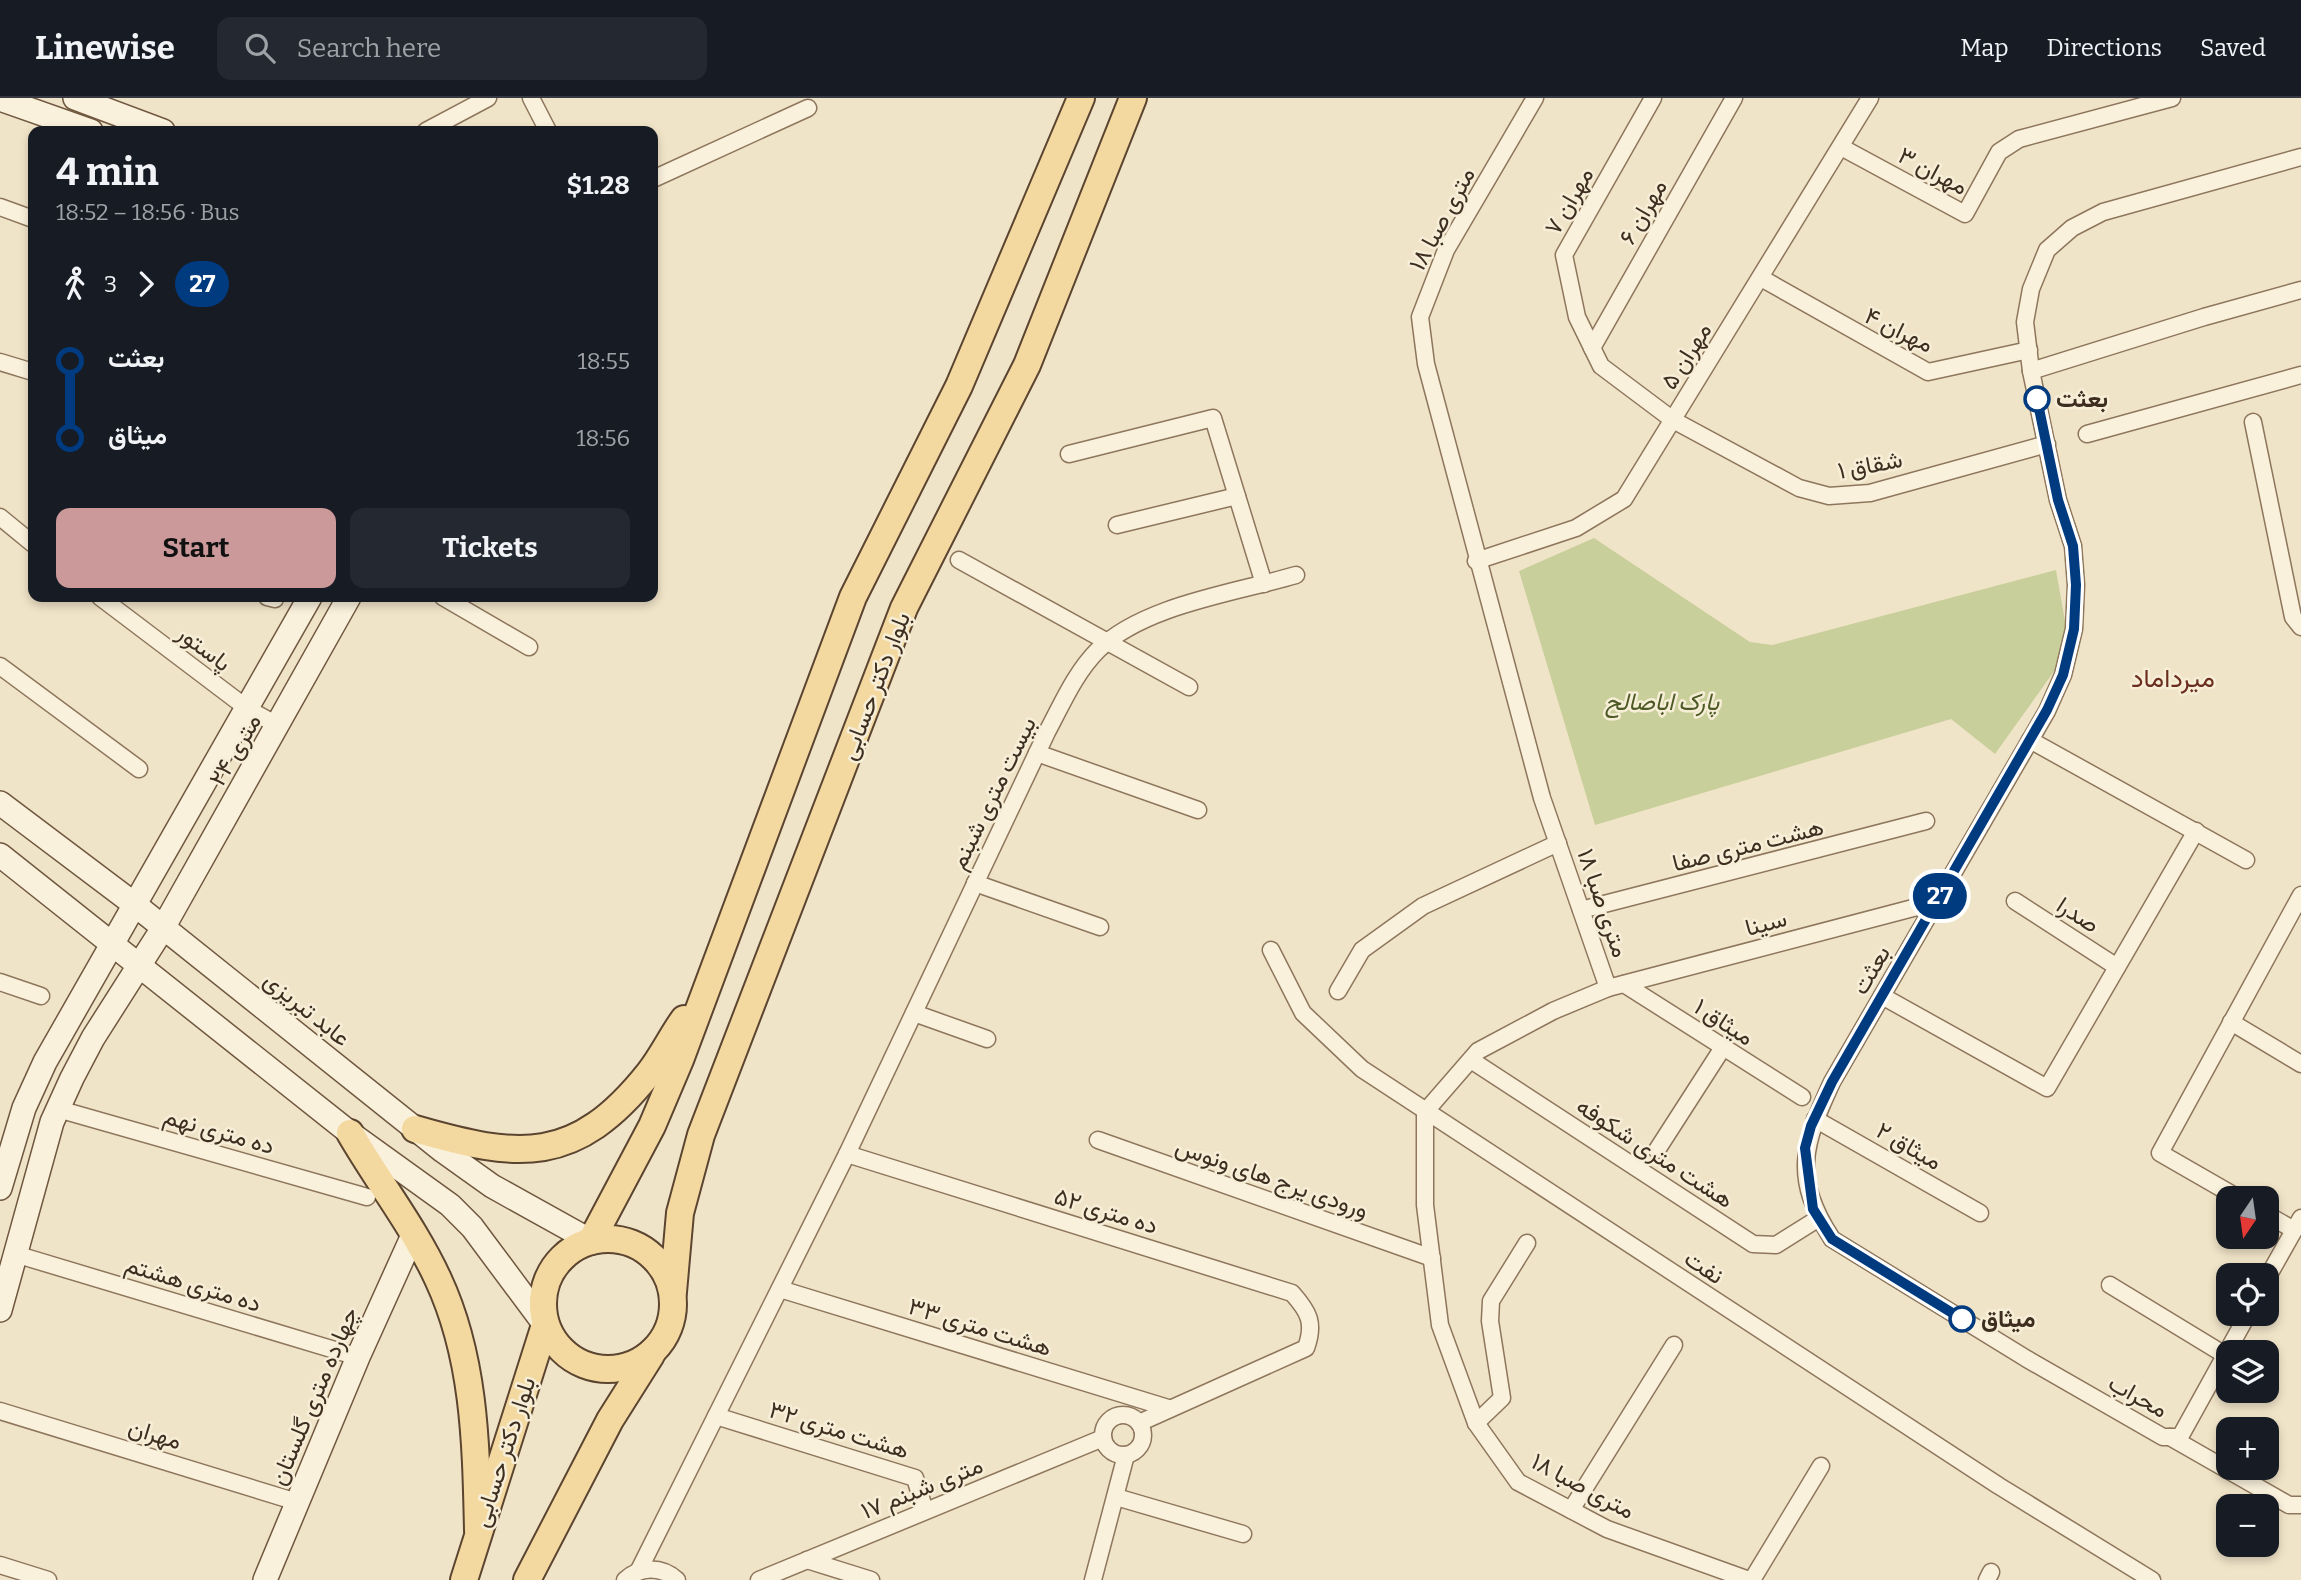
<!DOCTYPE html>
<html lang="en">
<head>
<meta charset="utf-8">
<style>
	body { margin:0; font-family:Bitter,Vazirmatn,serif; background:#242831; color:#f1f3f6; height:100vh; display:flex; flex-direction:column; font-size:26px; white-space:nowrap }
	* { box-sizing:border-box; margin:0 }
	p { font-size:23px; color:#9ea1a6 }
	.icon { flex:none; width:38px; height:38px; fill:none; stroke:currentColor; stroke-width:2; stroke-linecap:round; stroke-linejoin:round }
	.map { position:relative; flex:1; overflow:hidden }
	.details { position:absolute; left:28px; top:28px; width:630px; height:476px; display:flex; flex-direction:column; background:#171b24; border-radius:14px; box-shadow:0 4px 10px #0003 }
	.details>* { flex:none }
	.badge { padding:0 14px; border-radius:23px; font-size:24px; line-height:46px }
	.needle { width:46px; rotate:193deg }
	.controls { position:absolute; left:2216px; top:1088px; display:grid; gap:14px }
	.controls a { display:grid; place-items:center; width:63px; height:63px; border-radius:14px; background:#171b24; box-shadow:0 4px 10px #0003; font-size:35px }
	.map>.badge { position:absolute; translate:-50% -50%; box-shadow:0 0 0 4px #fff }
	.legs { display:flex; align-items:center; gap:10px; height:77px; padding:0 28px; font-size:23px }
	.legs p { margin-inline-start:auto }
	.head { display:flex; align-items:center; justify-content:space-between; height:119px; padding:0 28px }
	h1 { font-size:38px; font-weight:700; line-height:52px }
	.cta { display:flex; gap:14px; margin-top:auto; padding:14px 28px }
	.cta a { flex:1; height:80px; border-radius:14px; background:#cc999b; color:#111; font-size:28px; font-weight:700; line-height:80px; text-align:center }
	.cta a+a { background:#242831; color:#f1f3f6 }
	ul { padding:0 28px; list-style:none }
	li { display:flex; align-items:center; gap:24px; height:77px; font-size:26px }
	li i { display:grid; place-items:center; width:10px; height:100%; margin:0 9px; background:currentColor }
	li i::after { content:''; width:18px; height:18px; margin:-9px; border:5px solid; border-radius:50%; background:#171b24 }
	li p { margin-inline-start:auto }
	li:first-child i { background:linear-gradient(#0000 50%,currentColor 0) }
	li:last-child i { background:linear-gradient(currentColor 50%,#0000 0) }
	header { display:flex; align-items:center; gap:42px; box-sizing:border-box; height:98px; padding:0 35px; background:#171b24; border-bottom:2px solid #363941 }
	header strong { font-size:33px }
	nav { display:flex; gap:38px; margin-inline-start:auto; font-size:24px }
	.search { width:490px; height:63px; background:#242831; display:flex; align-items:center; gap:18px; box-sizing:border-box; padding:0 24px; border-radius:14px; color:#9ea1a6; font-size:26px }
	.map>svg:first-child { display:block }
	.green { fill:#c9cf9b }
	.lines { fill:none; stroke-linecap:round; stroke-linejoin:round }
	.street-casing { stroke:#8d765c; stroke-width:19 }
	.secondary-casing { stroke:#6f573f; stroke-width:26 }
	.primary-casing { stroke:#5b4430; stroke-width:30 }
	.street { stroke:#faf1dc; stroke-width:16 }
	.secondary { stroke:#faf1dc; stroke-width:23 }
	.primary { stroke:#f3d9a0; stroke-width:26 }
	.line-1-casing { stroke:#fff; stroke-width:16 }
	.line-1 { stroke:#003b80; stroke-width:10 }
	.stop-1-dot { fill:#fff; stroke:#003b80; stroke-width:3.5 }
	.labels { text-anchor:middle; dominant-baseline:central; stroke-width:5; stroke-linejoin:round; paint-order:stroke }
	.street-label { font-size:24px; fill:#3d2e20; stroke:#f7eed8 }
	.stop-label { font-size:24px; font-weight:bold; fill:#3d2e20; stroke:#f7eed8; text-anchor:start }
	.park-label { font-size:24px; font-style:italic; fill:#4d5a26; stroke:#f7eed8 }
	.neighbourhood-label { font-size:26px; fill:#6b2e1e; stroke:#f7eed8 }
</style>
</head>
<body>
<header>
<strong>Linewise</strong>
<div class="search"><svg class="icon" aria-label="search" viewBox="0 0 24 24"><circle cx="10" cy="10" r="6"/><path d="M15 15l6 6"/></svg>Search here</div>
<nav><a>Map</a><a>Directions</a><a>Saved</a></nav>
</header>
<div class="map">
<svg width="2301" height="1482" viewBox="0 0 2301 1482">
	<rect width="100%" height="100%" fill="#f0e4c8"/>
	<!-- green -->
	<polygon class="green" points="1594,440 1750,544 1772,547 2056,472 2070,551 1995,656 1951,621 1595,727 1519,473"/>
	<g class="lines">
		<defs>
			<g id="street">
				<polyline points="531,0 548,33"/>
				<polyline points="1535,0 1446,152 1420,219 1426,266 1542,700 1608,890"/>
				<polyline points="1653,0 1564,157 1577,219 1601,268 1673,322 1799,390 1829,398 1870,395 2047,346"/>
				<polyline points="426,33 488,0"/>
				<polyline points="1841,49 1965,116 1999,54 2019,41 2172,0"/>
				<polyline points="653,81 808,10"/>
				<polyline points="0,109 33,121"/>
				<polyline points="1761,180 1928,274 2029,252"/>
				<polyline points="1592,250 1734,0"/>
				<polyline points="0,264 33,274"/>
				<polyline points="2031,273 2204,219 2301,192"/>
				<polyline points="2253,324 2293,519 2301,529"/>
				<polyline points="2087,336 2301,277"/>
				<polyline points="1069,356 1213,320 1264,486"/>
				<polyline points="0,419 33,446"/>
				<polyline points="1117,427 1237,398"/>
				<polyline points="959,462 1189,589"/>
				<polyline points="1476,463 1576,430 1624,401 1870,0"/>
				<polyline points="100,499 248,611 279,628"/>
				<polyline points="267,499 275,501"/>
				<polyline points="443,499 529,549"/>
				<polyline points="0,568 139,671"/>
				<polyline points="2030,642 2246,762"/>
				<polyline points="1037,655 1198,712"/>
				<polyline points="975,785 1100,829"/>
				<polyline points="2015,803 2117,869"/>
				<polyline points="1581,812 1926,723"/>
				<polyline points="1271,852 1303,915 1362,971 1999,1388 2152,1482"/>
				<polyline points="0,884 41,898"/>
				<polyline points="1624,886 1802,999"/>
				<polyline points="1338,893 1362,852 1423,808 1558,745"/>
				<polyline points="1882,898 2047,990 2196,733"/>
				<polyline points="914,915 987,941"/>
				<polyline points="2231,924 2301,966"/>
				<polyline points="1471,962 1753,1146 1776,1147 1819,1120"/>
				<polyline points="58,1011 367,1099"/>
				<polyline points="1815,1021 1980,1115"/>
				<polyline points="1098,1042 1432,1160"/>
				<polyline points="1657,1052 1722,951"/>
				<path d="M847,1056l445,139c17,19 23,30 14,55l-167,75"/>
				<polyline points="2240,1101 2160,1055 2301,797"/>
				<polyline points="2266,1116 2294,1132"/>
				<polyline points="15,1156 358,1259"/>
				<polyline points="2266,1182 2301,1120"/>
				<polyline points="2110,1187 2225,1257"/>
				<polyline points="780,1191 1168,1310"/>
				<path d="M2248,1216l-68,123h-17l-136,-78 -195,-120c-40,-62 -29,-94 0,-157l215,-371 16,-36 11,-46 2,-44 -3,-39 -15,-46 -27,-129 -6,-49 6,-33 16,-39 25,-22 31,-16 198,-55"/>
				<polyline points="0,1313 297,1404"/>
				<circle cx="1123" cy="1337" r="20"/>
				<polyline points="716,1318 915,1380 925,1413"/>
				<polyline points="1476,1325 1502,1300 1490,1223 1491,1203 1527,1145"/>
				<polyline points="2170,1339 2289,1407 2301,1407"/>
				<polyline points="1116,1399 1243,1436"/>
				<polyline points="1571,1412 1674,1247"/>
				<polyline points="807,1462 871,1482"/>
				<polyline points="0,1467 48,1482"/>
				<path d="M638,1474l209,-418 200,-422c15,-28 28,-59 51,-82 46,-45 137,-57 198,-75"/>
				<path d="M625,1482c15,-14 37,-14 52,0"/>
				<polyline points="759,1482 1103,1340"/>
				<polyline points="1093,1482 1126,1357"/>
				<polyline points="1749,1482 1607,1431 1518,1384 1476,1325 1440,1227 1425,1107 1425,1014 1478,953 1553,913 1608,890 1936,804"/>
				<polyline points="1752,1482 1821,1368"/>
				<polyline points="1987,1482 1991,1474"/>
			</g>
			<g id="secondary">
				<polyline points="75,0 163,33"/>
				<polyline points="0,1 91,33"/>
				<polyline points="0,705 134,806 443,1053 492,1088 591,1143"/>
				<polyline points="0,757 350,1035 450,1107 472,1129 545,1227"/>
				<polyline points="0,1090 24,1010 45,964 310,499"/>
				<polyline points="0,1212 52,1024 72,980 93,940 163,830 349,499"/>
				<polyline points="265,1482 358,1259 414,1135"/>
			</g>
			<g id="primary">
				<path d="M415,1031c104,30 160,37 234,-56 13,-16 22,-36 35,-54"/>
				<path d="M350,1035c29,50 64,94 88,146 37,79 38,166 40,251"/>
				<circle cx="608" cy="1206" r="65"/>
				<polyline points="591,1143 652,1028 680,962 853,499 959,288 1081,0"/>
				<polyline points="673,1194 680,1115 701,1037 904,510 1027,267 1133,0"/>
				<polyline points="464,1482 545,1227"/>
				<polyline points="527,1482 610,1322 651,1257"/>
			</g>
		</defs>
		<!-- street casing -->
		<use href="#street" class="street-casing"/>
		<!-- secondary casing -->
		<use href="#secondary" class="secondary-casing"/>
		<!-- primary casing -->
		<use href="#primary" class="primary-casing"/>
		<!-- street -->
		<use href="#street" class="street"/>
		<!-- secondary -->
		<use href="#secondary" class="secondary"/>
		<!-- primary -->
		<use href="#primary" class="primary"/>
	</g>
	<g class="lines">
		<defs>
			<polyline id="line-1" points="1962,1221 1832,1141 1813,1111 1805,1050 1811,1028 1832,984 2047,612 2063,577 2074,531 2076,487 2073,448 2058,402 2037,301"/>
		</defs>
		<!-- line-1 casing -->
		<use href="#line-1" class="line-1-casing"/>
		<!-- line-1 -->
		<use href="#line-1" class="line-1"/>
	</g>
	<!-- markers -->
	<g class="stop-1-dot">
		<circle cx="2037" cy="301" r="12"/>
		<circle cx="1962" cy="1221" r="12"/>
	</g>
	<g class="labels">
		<!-- street labels -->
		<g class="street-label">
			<text transform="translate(1933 73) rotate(28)">مهران ۳</text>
			<text transform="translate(1569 103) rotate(-60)">مهران ۷</text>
			<text transform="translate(1643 114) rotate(-60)">مهران ۶</text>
			<text transform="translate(1442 121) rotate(-62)">متری صبا ۱۸</text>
			<text transform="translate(1899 232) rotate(26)">مهران ۴</text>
			<text transform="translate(1686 258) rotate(-58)">مهران ۵</text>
			<text transform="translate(1870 367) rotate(-11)">شقاق ۱</text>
			<text transform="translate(204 550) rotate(37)">پاستور</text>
			<text transform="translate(875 588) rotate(-69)">بلوار دکتر حسابی</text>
			<text transform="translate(235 652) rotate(-60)">۲۴ متری</text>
			<text transform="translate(993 695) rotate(-64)">بیست متری شبنم</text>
			<text transform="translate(1748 747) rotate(-14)">هشت متری صفا</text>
			<text transform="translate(1603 805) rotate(71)">متری صبا ۱۸</text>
			<text transform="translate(2078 817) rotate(33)">صدرا</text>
			<text transform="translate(1766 825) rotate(-15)">سینا</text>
			<text transform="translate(1871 872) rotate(-60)">بعثت</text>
			<text transform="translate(307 911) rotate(39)">عابد تبریزی</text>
			<text transform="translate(1724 924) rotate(33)">میثاق ۱</text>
			<text transform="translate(219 1033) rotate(16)">ده متری نهم</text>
			<text transform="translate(1909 1048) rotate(30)">میثاق ۲</text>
			<text transform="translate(1655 1055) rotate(33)">هشت متری شکوفه</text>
			<text transform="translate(1272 1080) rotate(19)">ورودی یرج های ونوس</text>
			<text transform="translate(1106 1113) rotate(17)">ده متری ۵۲</text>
			<text transform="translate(1704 1169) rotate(33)">نفت</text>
			<text transform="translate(193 1186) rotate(17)">ده متری هشتم</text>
			<text transform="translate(980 1229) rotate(17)">هشت متری ۳۳</text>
			<text transform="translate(314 1298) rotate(-67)">چهارده متری گلستان</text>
			<text transform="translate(2138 1298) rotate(29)">محراب</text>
			<text transform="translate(839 1332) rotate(17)">هشت متری ۳۲</text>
			<text transform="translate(155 1336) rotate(17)">مهران</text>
			<text transform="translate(504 1354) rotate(-72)">بلوار دکتر حسابی</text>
			<text transform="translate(1583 1388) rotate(28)">متری صبا ۱۸</text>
			<text transform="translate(922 1390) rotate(-22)">۱۷ متری شبنم</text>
		</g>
		<!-- stop labels -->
		<g class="stop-label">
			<text x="2056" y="301">بعثت</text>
			<text x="1981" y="1221">میثاق</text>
		</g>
		<!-- park labels -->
		<g class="park-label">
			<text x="1662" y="604">پارک اباصالح</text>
		</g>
		<!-- neighbourhood labels -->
		<g class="neighbourhood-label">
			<text x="2173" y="580">میرداماد</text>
		</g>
	</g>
</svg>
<div class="controls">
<a><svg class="needle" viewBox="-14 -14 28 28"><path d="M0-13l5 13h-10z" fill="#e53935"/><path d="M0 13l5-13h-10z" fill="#9ea1a6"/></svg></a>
<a><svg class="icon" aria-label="locate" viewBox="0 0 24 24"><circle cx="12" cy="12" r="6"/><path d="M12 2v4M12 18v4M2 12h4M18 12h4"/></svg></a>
<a><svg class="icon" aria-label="layers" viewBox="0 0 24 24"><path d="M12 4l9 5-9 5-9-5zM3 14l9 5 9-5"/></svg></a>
<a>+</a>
<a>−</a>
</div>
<b class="badge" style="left:1940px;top:798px;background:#003b80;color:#fff">27</b>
<section class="details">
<div class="head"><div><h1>4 min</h1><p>18:52 – 18:56 · Bus</p></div><b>$1.28</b></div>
<div class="legs"><svg class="icon" aria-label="walk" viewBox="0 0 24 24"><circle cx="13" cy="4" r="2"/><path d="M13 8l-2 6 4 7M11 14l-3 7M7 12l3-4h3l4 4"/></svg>3<svg class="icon" aria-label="forward" viewBox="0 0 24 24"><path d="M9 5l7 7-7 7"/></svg><b class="badge" style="background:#003b80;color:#fff">27</b></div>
<ul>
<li><i style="color:#003b80"></i><b>بعثت</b><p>18:55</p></li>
<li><i style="color:#003b80"></i><b>میثاق</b><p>18:56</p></li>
</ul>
<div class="cta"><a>Start</a><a>Tickets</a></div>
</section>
</div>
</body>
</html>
